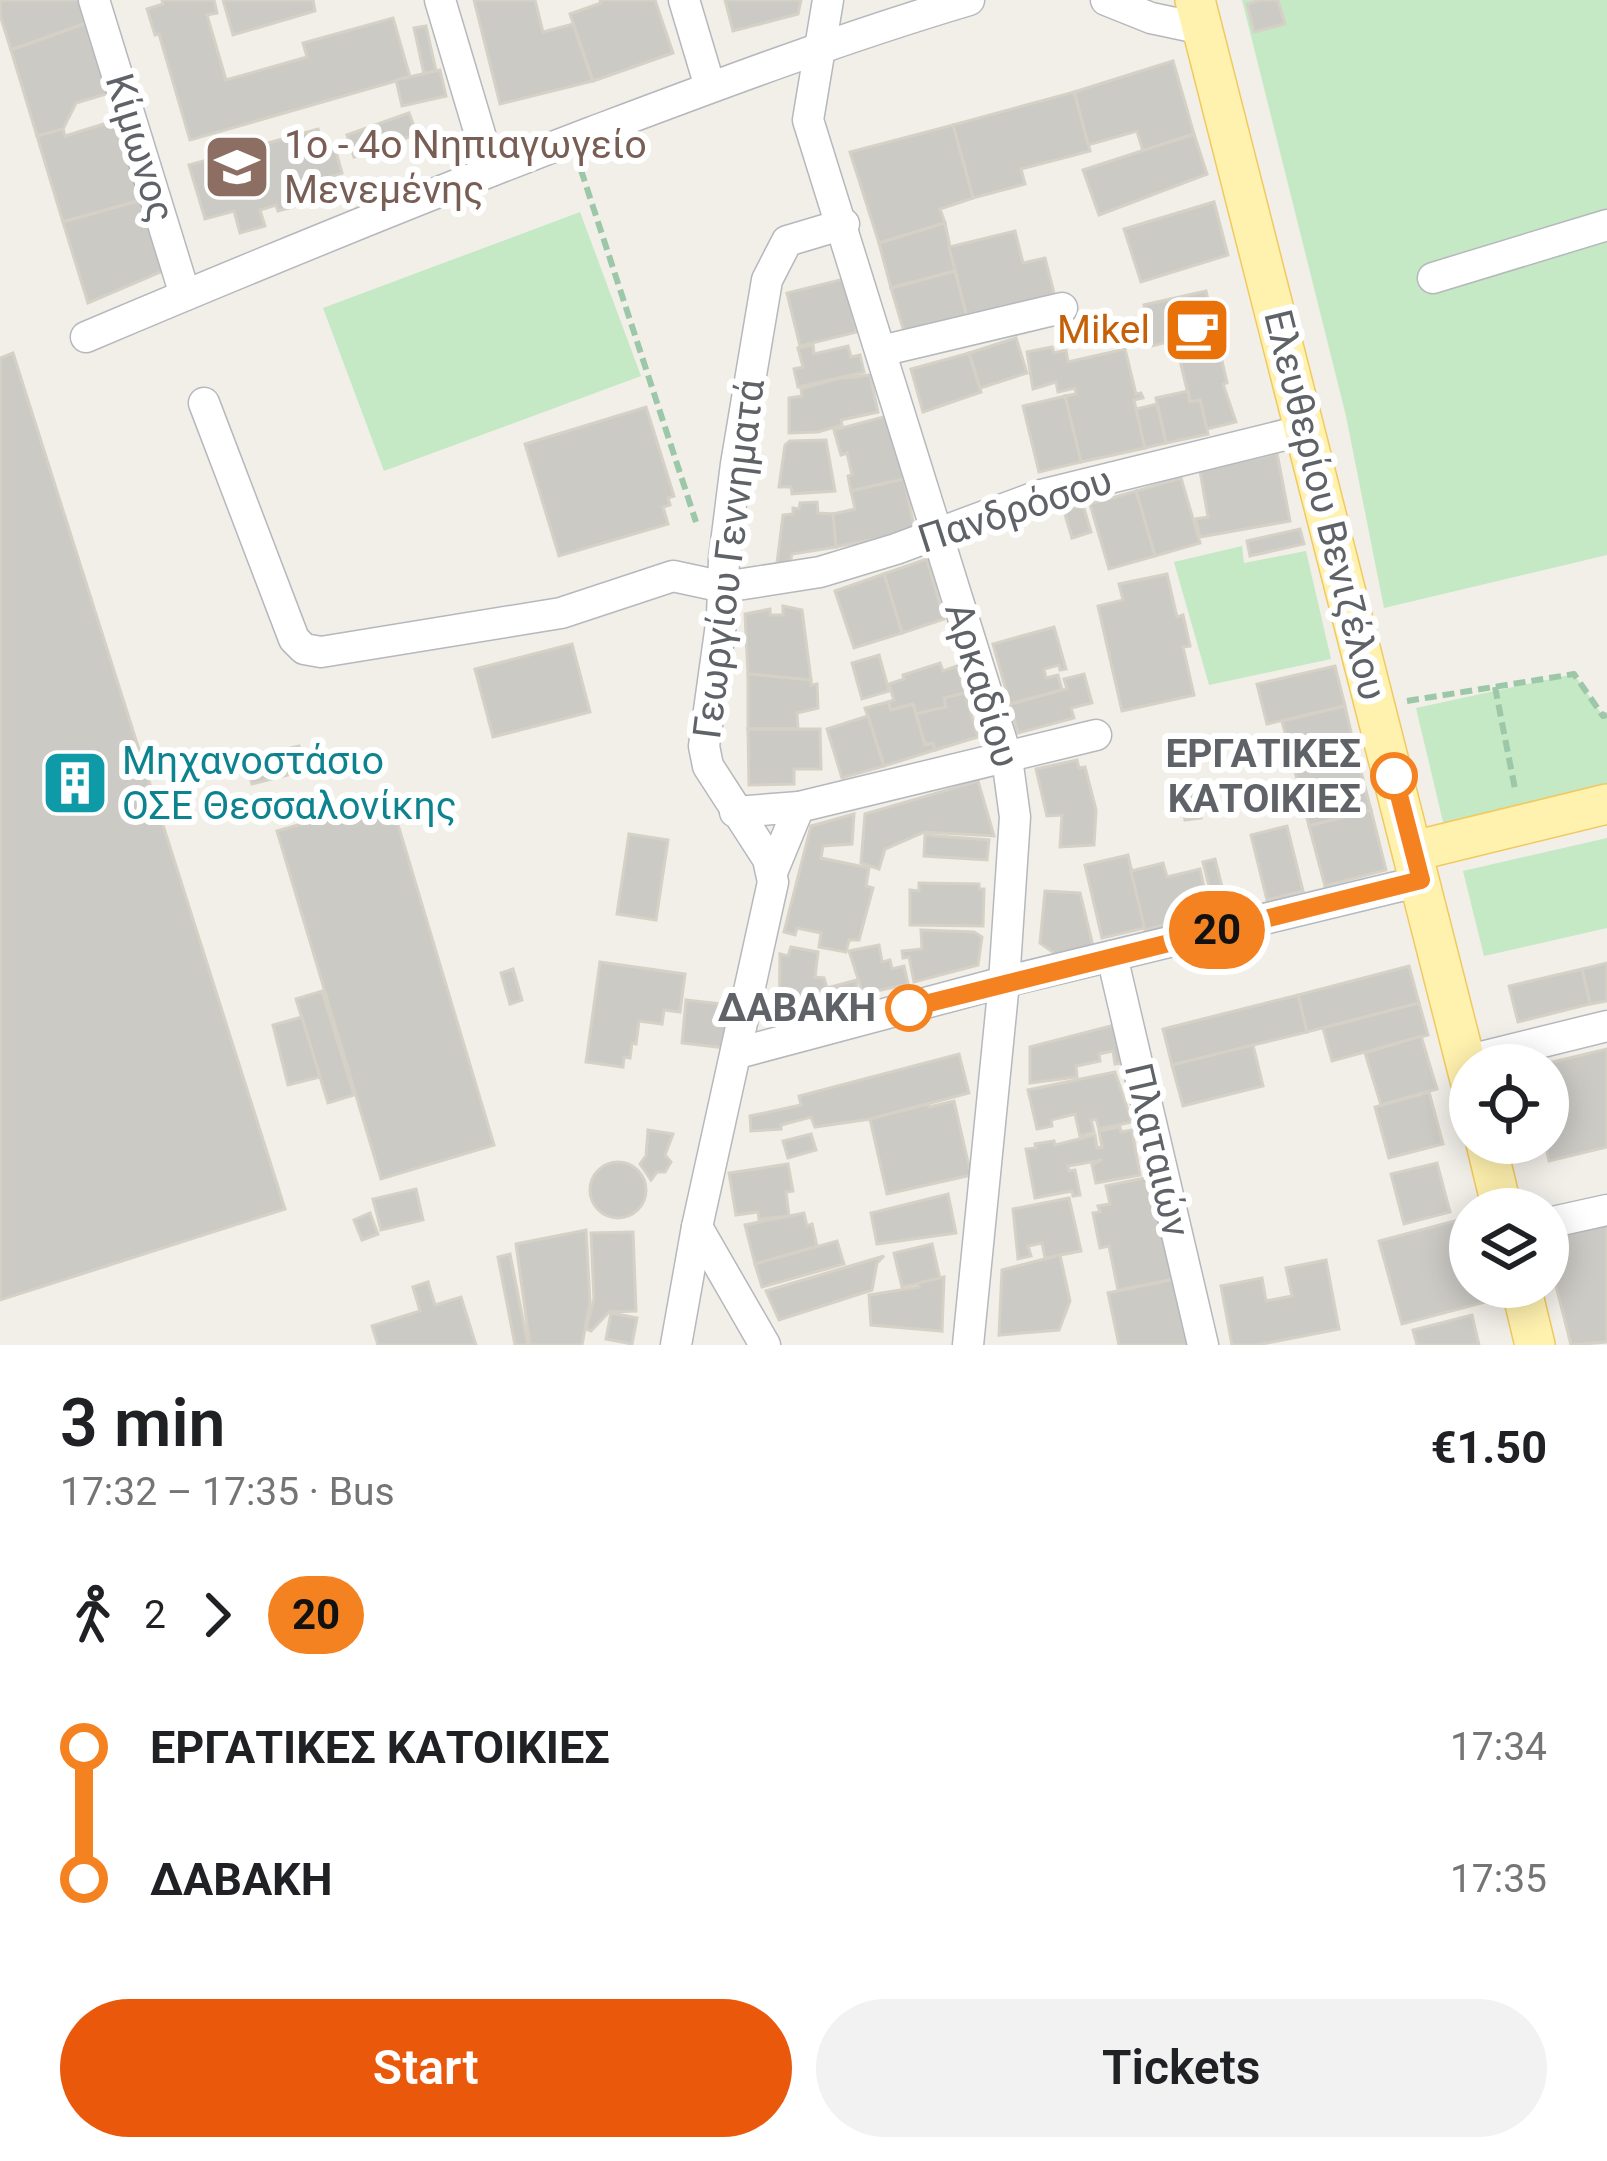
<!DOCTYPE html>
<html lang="en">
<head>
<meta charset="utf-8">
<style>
	body { margin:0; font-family:Roboto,sans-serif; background:#f2f2f2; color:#202124; height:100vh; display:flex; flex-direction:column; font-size:45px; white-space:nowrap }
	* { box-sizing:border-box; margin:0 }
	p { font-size:39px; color:#757577 }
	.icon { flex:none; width:66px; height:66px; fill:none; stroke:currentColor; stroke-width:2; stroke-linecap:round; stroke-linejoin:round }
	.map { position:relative; height:1345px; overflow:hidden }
	.sheet { display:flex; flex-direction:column; background:#fff; flex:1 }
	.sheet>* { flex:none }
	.badge { padding:0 24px; border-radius:39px; font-size:42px; line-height:78px }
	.fabs { position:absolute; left:1449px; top:1044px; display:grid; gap:24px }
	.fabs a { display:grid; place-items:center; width:120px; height:120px; border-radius:50%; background:#fff; box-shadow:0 6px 30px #0003; font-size:60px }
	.map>.badge { position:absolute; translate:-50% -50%; box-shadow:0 0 0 6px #fff }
	.legs { display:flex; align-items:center; gap:18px; height:132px; padding:0 60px; font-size:39px }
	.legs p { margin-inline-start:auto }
	.overview { display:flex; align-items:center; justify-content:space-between; height:204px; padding:0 60px }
	h1 { font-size:66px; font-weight:600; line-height:90px }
	.primary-button { display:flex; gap:24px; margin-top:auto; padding:24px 60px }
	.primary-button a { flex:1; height:138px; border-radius:72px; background:#ea580c; color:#fff; font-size:48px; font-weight:600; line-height:138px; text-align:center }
	.primary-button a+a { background:#f2f2f2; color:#202124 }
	ul { padding:0 60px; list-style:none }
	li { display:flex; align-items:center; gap:42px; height:132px; font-size:45px }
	li i { display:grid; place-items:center; width:18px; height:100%; margin:0 15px; background:currentColor }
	li i::after { content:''; width:30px; height:30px; margin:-15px; border:9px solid; border-radius:50%; background:#fff }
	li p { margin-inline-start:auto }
	li:first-child i { background:linear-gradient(#0000 50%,currentColor 0) }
	li:last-child i { background:linear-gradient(currentColor 50%,#0000 0) }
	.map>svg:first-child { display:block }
	.green { fill:#c5e8c5 }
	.building { fill:#cccac5; stroke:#d6d1c6; stroke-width:3 }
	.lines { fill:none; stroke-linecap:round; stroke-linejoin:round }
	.minor-casing { stroke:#b5b8bc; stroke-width:33 }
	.major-casing { stroke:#f2c960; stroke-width:42 }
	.path { stroke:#9cc7a9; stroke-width:6; stroke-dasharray:12 6; stroke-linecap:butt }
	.minor { stroke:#fff; stroke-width:30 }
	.major { stroke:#fff2af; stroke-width:39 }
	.line-1-casing { stroke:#fff; stroke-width:27 }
	.line-1 { stroke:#f58220; stroke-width:18 }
	.stop-1-dot { fill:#fff; stroke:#f58220; stroke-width:6 }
	.labels { text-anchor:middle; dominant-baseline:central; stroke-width:12; stroke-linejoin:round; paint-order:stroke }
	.education-label { font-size:39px; fill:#785e54; stroke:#fff; text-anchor:start }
	.street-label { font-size:39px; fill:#5f6368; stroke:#fff }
	.food-label { font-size:39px; fill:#c56008; stroke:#fff; text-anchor:end }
	.stop-label { font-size:39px; font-weight:bold; fill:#5f6368; stroke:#fff; text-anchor:end }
	.culture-label { font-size:39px; fill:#0d838f; stroke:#fff; text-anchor:start }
</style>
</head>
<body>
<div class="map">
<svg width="1607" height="1345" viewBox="0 0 1607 1345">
	<rect width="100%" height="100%" fill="#f1efe8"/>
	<!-- green -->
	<g class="green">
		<polygon points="1242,0 1607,0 1607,555 1384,608 1346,416"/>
		<polygon points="580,212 641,376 384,471 323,308"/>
		<polygon points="1242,546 1244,563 1306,551 1331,659 1209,685 1174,562"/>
		<polygon points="1574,674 1603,716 1607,715 1607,790 1444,826 1416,708"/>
		<polygon points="1607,838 1607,928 1484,956 1463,871"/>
	</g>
	<!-- building -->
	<g class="building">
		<polygon points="0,0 80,0 87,23 11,50 0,15"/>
		<polygon points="162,0 214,0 217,13 207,15 226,80 307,57 303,43 393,18 410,77 190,140 159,34 155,35 147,9 163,4"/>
		<polygon points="223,0 313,0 315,11 233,35"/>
		<polygon points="474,0 535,0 543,32 573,24 593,81 500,104"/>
		<polygon points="600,0 655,0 673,53 593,81 570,14 601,3"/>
		<polygon points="725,0 801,0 798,14 733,31"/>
		<polygon points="1261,0 1278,0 1285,24 1254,32 1247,4"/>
		<polygon points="87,23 109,93 76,103 63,129 37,136 11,50"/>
		<polygon points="426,26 436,71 424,74 414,28"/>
		<polygon points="1173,61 1194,134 1143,151 1137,131 1088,145 1074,92"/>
		<polygon points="440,70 446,96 402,106 396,80"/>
		<polygon points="1074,92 1090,151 1021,169 1025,184 973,198 953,125"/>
		<polygon points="409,113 417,134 354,157 347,135"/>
		<polygon points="117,120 141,200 63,222 37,136 63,129 65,136"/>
		<polygon points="953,125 973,198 940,209 945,223 879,243 850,152"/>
		<polygon points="318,129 324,151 335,148 342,173 326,178 328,185 321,187 324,199 278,211 276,205 260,210 265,226 240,233 234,211 205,219 189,165"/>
		<polygon points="1194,134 1207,174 1099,215 1083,170"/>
		<polygon points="141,200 163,271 88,303 63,222"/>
		<polygon points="1214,202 1228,255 1141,282 1124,229"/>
		<polygon points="945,223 955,271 891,288 879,243"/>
		<polygon points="1015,231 1023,263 1045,258 1055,297 967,317 949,247"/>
		<polygon points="955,271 967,317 905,335 891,288"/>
		<polygon points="844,279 857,332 800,346 787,293"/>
		<polygon points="1206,291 1227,383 1223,384 1236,422 1207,429 1200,400 1190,402 1175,340 1152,346 1144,305"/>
		<polygon points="1016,338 1027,373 980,388 969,353"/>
		<polygon points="813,345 814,354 848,346 851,357 860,355 864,372 798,387 794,369 803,367 798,348"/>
		<polygon points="1052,347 1054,353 1066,350 1068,362 1125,349 1136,394 1141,393 1143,398 1134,400 1145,448 1081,462 1065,396 1076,394 1075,388 1058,392 1056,382 1033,389 1027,352"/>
		<polygon points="13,353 285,1209 0,1300 0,358"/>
		<polygon points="969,353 981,392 923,412 911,369"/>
		<polygon points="870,375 878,412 841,420 842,425 818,432 789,433 789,398 802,396 801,389 836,379"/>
		<polygon points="1188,391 1190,402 1200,400 1208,434 1166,443 1156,398"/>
		<polygon points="1065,396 1081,462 1039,472 1023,406"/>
		<polygon points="1157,404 1166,443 1145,448 1136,409"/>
		<polygon points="646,407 674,496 668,498 670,505 663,507 668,524 559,556 525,444"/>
		<polygon points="887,416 904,479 851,491 848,476 852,475 847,453 841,455 834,430"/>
		<polygon points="826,440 835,491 792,494 791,487 779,487 785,445 790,441"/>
		<polygon points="1277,453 1290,521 1200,537 1196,519 1208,517 1200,471"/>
		<polygon points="1181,478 1200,543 1155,556 1136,491"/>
		<polygon points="904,479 915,531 836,547 833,514 855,509 851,491"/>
		<polygon points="1136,491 1155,556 1109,569 1090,504"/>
		<polygon points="817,502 818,513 833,514 836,547 792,554 790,563 777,563 783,515 793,514 793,508 799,509 800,503"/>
		<polygon points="1083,505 1091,532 1072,538 1064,511"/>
		<polygon points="1300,529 1304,544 1250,556 1247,541"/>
		<polygon points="927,559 944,619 902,633 884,574"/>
		<polygon points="884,574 902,633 854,648 835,591"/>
		<polygon points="1167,574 1177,617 1183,615 1190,646 1183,647 1194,695 1122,711 1098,606 1123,600 1119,584"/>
		<polygon points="783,606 802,610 811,680 748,674 745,614 770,609 770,615 783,615"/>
		<polygon points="1054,627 1066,669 1060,670 1059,665 1044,669 1046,678 1058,675 1062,690 1010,704 993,644"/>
		<polygon points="572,644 590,712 493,737 475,669"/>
		<polygon points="879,655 889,691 862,699 852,663"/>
		<polygon points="940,663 943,671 957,666 965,693 944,698 946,707 916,714 913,704 891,710 888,702 894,700 889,684 904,679 903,675"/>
		<polygon points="1335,666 1345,706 1267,724 1257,684"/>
		<polygon points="748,674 811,680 811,685 817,684 818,708 797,713 798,729 748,729"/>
		<polygon points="1084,674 1092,703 1071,708 1074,718 1018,733 1010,704 1067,689 1064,679"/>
		<polygon points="965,693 978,737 935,750 933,743 925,745 916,714 946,707 944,698"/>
		<polygon points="888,702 891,710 913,704 925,745 933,743 935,750 884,766 865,708"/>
		<polygon points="1345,706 1354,745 1292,760 1282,721"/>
		<polygon points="868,716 884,766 842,778 827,729"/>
		<polygon points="748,729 820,729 821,769 794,769 794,784 749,785"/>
		<polygon points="1354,745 1371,810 1309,826 1292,760"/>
		<polygon points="299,746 304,771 252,784 246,758"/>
		<polygon points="1077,760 1079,768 1085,767 1096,810 1094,845 1060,847 1062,815 1047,816 1036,769"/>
		<polygon points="978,781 994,836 924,832 885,849 879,869 861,863 865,814"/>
		<polygon points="1197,795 1201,818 1185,820 1181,798"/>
		<polygon points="390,798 494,1145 381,1179 277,831"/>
		<polygon points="1371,810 1386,870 1325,886 1309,826"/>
		<polygon points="854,814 852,844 823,846 821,858 869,868 866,886 873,888 859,940 849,940 846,952 819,947 821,933 797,928 795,935 784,932 811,826"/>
		<polygon points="1287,826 1303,891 1267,900 1251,835"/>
		<polygon points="629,834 668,840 656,920 617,914"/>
		<polygon points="925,835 989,840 987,860 924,856"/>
		<polygon points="1128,855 1145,928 1102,938 1085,865"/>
		<polygon points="1215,859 1228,910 1145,930 1131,871 1163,863 1167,877 1200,869 1204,887 1209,886 1203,862"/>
		<polygon points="919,883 979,884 979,889 984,889 983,926 910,925 910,890 919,891"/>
		<polygon points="1045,891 1080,893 1094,950 1061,958 1040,943"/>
		<polygon points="921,930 974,932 982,937 978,965 914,982 909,957 903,958 902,951 922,949"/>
		<polygon points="879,945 882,962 890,960 892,969 904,966 908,984 863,994 849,951"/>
		<polygon points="791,947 818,952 815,977 824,978 827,988 857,980 856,1006 779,1030 780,954 788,956"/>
		<polygon points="600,962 685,974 680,1012 664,1010 662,1024 639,1021 636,1044 632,1043 630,1058 624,1057 623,1067 586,1062"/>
		<polygon points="1607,963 1607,1001 1590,1004 1582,969"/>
		<polygon points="1409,966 1419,1003 1307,1032 1298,995"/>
		<polygon points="513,969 522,1000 510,1004 501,973"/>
		<polygon points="1582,969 1590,1004 1518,1022 1509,986"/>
		<polygon points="322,991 354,1095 328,1103 296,999"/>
		<polygon points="1298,995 1307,1032 1172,1065 1163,1029"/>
		<polygon points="686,1000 731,1005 726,1048 682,1043"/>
		<polygon points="1419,1003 1428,1035 1332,1061 1323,1028"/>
		<polygon points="302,1017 320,1077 288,1085 273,1025"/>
		<polygon points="1122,1023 1129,1062 1115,1064 1113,1051 1099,1054 1100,1061 1076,1066 1077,1077 1030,1083 1030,1047"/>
		<polygon points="1421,1036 1437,1089 1381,1105 1365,1053"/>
		<polygon points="1253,1045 1263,1086 1183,1106 1172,1065"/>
		<polygon points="1607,1049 1607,1147 1549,1161 1545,1143 1548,1143 1548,1065 1540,1065"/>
		<polygon points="959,1054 969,1093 870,1119 815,1127 811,1117 781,1125 781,1129 751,1131 750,1116 801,1105 799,1096"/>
		<polygon points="1115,1072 1132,1122 1099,1129 1096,1119 1091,1120 1094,1132 1080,1136 1075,1114 1051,1120 1052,1126 1037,1129 1028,1090"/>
		<polygon points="1429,1092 1443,1144 1389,1158 1375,1107"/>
		<polygon points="954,1101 971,1175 887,1194 870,1119 928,1104 929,1107"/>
		<polygon points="1120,1127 1121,1132 1132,1130 1140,1175 1096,1183 1092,1165 1102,1160 1068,1166 1069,1171 1075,1170 1080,1195 1073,1196 1072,1191 1035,1198 1026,1149 1036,1148 1035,1144 1054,1141 1055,1145 1095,1135 1097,1148 1102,1147 1099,1131"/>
		<polygon points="648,1130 673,1134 665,1155 671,1162 665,1172 657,1172 651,1180 640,1164 646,1156"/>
		<polygon points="811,1134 816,1150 788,1158 783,1141"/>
		<circle cx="618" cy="1190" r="28"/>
		<polygon points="1437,1163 1450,1212 1404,1224 1391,1174"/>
		<polygon points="788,1164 793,1191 786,1192 789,1216 759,1219 758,1212 736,1215 729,1173"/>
		<polygon points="1154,1176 1175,1279 1118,1290 1109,1246 1100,1248 1093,1213 1100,1212 1098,1206 1110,1204 1106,1186"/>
		<polygon points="416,1189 423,1220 381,1230 373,1199"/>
		<polygon points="948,1194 956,1233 877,1244 871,1213"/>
		<polygon points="1069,1198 1081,1251 1045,1258 1042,1243 1028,1246 1031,1256 1018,1259 1013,1209"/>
		<polygon points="370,1213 378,1234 362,1240 354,1220"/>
		<polygon points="804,1213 807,1226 812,1224 817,1246 755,1264 745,1225"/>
		<polygon points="1470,1217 1470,1287 1494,1287 1497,1299 1402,1324 1379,1241"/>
		<polygon points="1607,1219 1607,1342 1571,1345 1548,1254 1548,1233"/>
		<polygon points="586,1230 590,1302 582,1345 530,1345 516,1244"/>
		<polygon points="633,1232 636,1311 609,1312 591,1331 586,1329 594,1299 591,1233"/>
		<polygon points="837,1241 844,1264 762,1287 755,1264"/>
		<polygon points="932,1244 940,1279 902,1287 894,1253"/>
		<polygon points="510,1254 528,1345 515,1345 498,1257"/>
		<polygon points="1060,1255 1070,1301 1059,1330 999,1335 1002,1270"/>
		<polygon points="884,1256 877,1263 872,1290 779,1320 766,1291"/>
		<polygon points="1326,1260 1339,1329 1257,1345 1232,1345 1221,1286 1262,1278 1266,1301 1292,1296 1286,1268"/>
		<polygon points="944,1277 942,1331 871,1325 869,1295 919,1287 918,1283"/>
		<polygon points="1175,1279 1191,1345 1119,1345 1108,1293"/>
		<polygon points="428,1282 435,1305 461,1297 476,1345 378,1345 372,1326 420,1311 413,1287"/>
		<polygon points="611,1313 637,1318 632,1344 606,1339"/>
		<polygon points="1472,1315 1479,1345 1417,1345 1413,1330"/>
	</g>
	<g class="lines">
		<defs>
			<g id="minor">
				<polyline points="94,0 185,295"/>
				<polyline points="440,0 491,171"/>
				<polyline points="684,0 710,87"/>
				<polyline points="828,0 808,120 1007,758 1015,817 1004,982 968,1345"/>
				<polyline points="1106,0 1151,18 1203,29"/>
				<polyline points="1433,278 1607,225"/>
				<path d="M86,337c168,-71 336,-140 506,-205 125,-47 249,-94 377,-132"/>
				<polyline points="881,351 1062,308"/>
				<polyline points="204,403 294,639 304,649 321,652 561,613 673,576 724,587 820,572 896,549 1041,495 1305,430"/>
				<polyline points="735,812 799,807 1096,735"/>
				<polyline points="773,870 799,807"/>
				<polyline points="1112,956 1203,1345"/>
				<polyline points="738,1053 1004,982 1421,881"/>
				<polyline points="1465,1061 1607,1026"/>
				<polyline points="1548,1223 1607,1210"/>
				<polyline points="697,1227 765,1345"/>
				<polyline points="676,1345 697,1227 773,882 768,859 708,766 704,746 722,617 724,559 736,464 767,280 787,241 844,224"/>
			</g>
			<g id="major">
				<polyline points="1195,0 1470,1080"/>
				<polyline points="1414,851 1607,804"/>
				<polyline points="1486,1143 1502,1209"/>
				<polyline points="1521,1287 1535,1345"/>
			</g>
		</defs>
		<!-- minor casing -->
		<use href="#minor" class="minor-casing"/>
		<!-- major casing -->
		<use href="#major" class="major-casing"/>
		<!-- path -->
		<g class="path">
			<polyline points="581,170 696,522"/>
			<polyline points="1495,687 1515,789"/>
			<polyline points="1407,701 1574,674 1603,716 1607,715"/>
		</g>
		<!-- minor -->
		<use href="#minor" class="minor"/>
		<!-- major -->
		<use href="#major" class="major"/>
	</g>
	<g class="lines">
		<defs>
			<polyline id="line-1" points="909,1008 1421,880 1394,776"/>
		</defs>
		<!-- line-1 casing -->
		<use href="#line-1" class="line-1-casing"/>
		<!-- line-1 -->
		<use href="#line-1" class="line-1"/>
	</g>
	<!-- icons -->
	<defs>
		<symbol id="school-square" viewBox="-11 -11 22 22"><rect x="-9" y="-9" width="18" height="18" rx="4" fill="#8d6e63" stroke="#fff"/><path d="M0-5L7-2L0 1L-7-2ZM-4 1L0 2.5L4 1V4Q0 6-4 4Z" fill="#fff"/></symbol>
		<symbol id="cafe-square" viewBox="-11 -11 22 22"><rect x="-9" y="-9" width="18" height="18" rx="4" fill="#e8710a" stroke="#fff"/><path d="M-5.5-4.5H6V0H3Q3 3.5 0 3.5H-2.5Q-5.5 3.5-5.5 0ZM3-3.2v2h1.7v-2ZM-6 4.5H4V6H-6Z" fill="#fff"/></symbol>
		<symbol id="building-square" viewBox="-11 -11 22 22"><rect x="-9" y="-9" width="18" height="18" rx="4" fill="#0f9aa8" stroke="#fff"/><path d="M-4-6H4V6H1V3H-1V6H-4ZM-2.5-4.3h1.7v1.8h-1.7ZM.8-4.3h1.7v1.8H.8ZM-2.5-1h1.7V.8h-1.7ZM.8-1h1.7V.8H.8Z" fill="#fff"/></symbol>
	</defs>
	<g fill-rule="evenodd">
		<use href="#school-square" x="199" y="129" width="76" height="76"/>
		<use href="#cafe-square" x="1159" y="292" width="76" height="76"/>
		<use href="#building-square" x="37" y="745" width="76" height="76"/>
	</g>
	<!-- markers -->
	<g class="stop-1-dot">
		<circle cx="1394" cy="776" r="21"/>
		<circle cx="909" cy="1008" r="21"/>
	</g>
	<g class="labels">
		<!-- education labels -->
		<g class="education-label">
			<text x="284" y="145">1o - 4o Νηπιαγωγείο<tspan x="284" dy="45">Μενεμένης</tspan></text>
		</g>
		<!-- street labels -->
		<g class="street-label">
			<text transform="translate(140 148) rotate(73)">Κίμωνος</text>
			<text transform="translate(1325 505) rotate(76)">Ελευθερίου Βενιζέλου</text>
			<text transform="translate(1015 510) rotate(-18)">Πανδρόσου</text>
			<text transform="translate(729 559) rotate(-83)">Γεωργίου Γεννηματά</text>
			<text transform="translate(982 685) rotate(73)">Αρκαδίου</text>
			<text transform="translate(1157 1150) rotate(77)">Πλαταιών</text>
		</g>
		<!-- food labels -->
		<g class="food-label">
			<text x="1150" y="330">Mikel</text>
		</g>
		<!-- stop labels -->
		<g class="stop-label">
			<text x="1361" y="754">ΕΡΓΑΤΙΚΕΣ<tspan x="1361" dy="45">ΚΑΤΟΙΚΙΕΣ</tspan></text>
			<text x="876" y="1008">ΔΑΒΑΚΗ</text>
		</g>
		<!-- culture labels -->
		<g class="culture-label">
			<text x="122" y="761">Μηχανοστάσιο<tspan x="122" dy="45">ΟΣΕ Θεσσαλονίκης</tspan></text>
		</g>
	</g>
</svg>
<div class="fabs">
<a><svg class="icon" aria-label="locate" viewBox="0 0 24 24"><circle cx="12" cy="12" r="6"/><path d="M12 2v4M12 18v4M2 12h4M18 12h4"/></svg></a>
<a><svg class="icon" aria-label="layers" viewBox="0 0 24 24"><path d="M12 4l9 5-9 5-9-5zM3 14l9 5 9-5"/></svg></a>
</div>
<b class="badge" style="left:1217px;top:930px;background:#f58220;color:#111">20</b>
</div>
<section class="sheet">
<div class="overview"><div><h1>3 min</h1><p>17:32 – 17:35 · Bus</p></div><b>€1.50</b></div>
<div class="legs"><svg class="icon" aria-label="walk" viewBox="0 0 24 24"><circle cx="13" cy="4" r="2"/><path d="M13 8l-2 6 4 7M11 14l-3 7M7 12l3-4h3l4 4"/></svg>2<svg class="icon" aria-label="forward" viewBox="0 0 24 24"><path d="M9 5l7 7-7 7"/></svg><b class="badge" style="background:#f58220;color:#111">20</b></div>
<ul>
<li><i style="color:#f58220"></i><b>ΕΡΓΑΤΙΚΕΣ ΚΑΤΟΙΚΙΕΣ</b><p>17:34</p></li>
<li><i style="color:#f58220"></i><b>ΔΑΒΑΚΗ</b><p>17:35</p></li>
</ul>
<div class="primary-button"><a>Start</a><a>Tickets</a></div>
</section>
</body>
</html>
